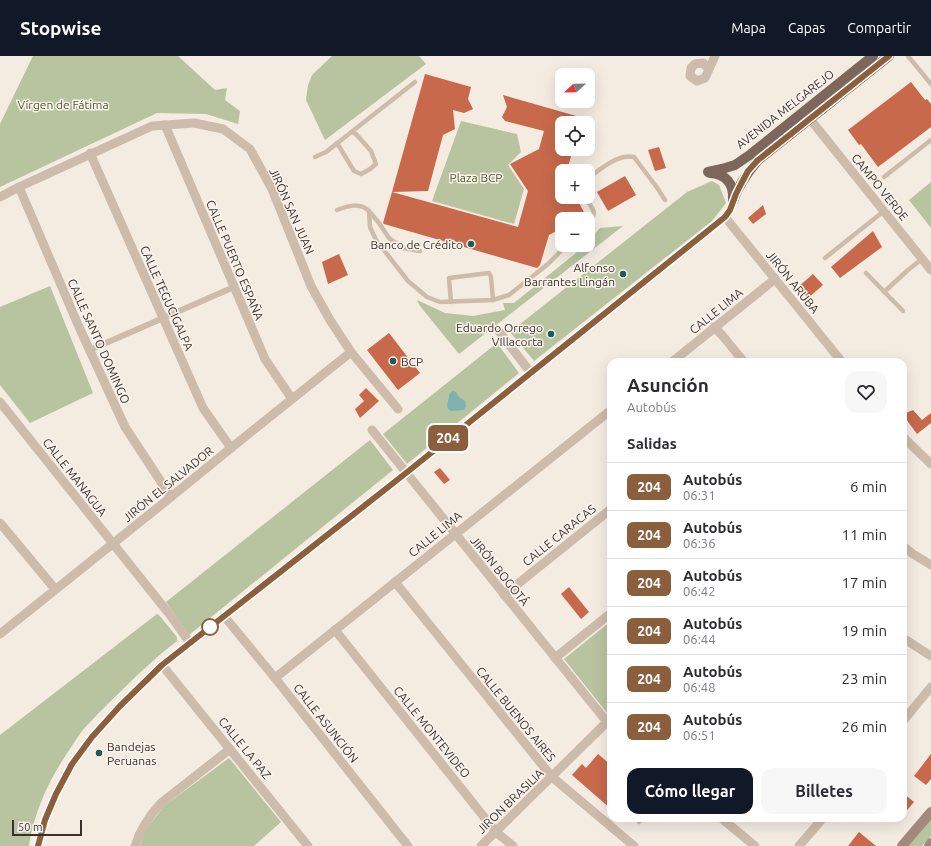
<!DOCTYPE html>
<html lang="es">
<head>
<meta charset="utf-8">
<style>
	body { margin:0; font-family:Ubuntu,sans-serif; background:#f7f7f7; color:#2b2b33; height:100vh; display:flex; flex-direction:column; font-size:15px; white-space:nowrap }
	* { box-sizing:border-box; margin:0 }
	p { font-size:13px; color:#7c7c81 }
	.icon { flex:none; width:22px; height:22px; fill:none; stroke:currentColor; stroke-width:2; stroke-linecap:round; stroke-linejoin:round }
	.map { position:relative; flex:1; overflow:hidden }
	.drawer { position:absolute; left:607px; top:302px; width:300px; height:464px; display:flex; flex-direction:column; background:#fff; border-radius:12px; box-shadow:0 4px 16px #0002 }
	.drawer>* { flex:none }
	.badge { padding:0 8px; border-radius:6px; font-size:14px; line-height:26px }
	.needle { width:26px; rotate:248deg }
	.buttons { position:absolute; left:555px; top:12px; display:grid; gap:8px }
	.buttons a { display:grid; place-items:center; width:40px; height:40px; border-radius:8px; background:#fff; box-shadow:0 4px 16px #0002; font-size:20px }
	.scale { position:absolute; left:12px; bottom:10px; width:70px; box-sizing:border-box; padding-left:4px; border:2px solid #3b302b; border-top:0; font-size:11px; line-height:14px; white-space:nowrap; color:#3b302b; -webkit-text-stroke:3px #fbf5ee; paint-order:stroke }
	.map>.badge { position:absolute; translate:-50% -50%; box-shadow:0 0 0 2px #fff }
	h2 { padding:0 20px; font-size:15px; line-height:36px }
	.round { display:grid; place-items:center; flex:none; width:42px; height:42px; border-radius:12px; background:#f7f7f7 }
	.overview { display:flex; align-items:center; justify-content:space-between; height:68px; padding:0 20px }
	h1 { font-size:19px; font-weight:700; line-height:30px }
	.button { display:flex; gap:8px; margin-top:auto; padding:8px 20px }
	.button a { flex:1; height:46px; border-radius:12px; background:#111827; color:#fff; font-size:16px; font-weight:700; line-height:46px; text-align:center }
	.button a+a { background:#f7f7f7; color:#2b2b33 }
	ul { padding:0; list-style:none }
	li { display:flex; align-items:center; gap:12px; height:48px; padding:0 20px; border-top:1px solid #e1e1e2 }
	li div { flex:1 }
	li b { display:block; font-size:15px }
	li em { font-style:normal }
	li .badge { min-width:44px; font-weight:700; text-align:center }
	header { display:flex; align-items:center; gap:24px; box-sizing:border-box; height:56px; padding:0 20px; background:#111827; color:#fff }
	header strong { font-size:19px }
	nav { display:flex; gap:22px; margin-inline-start:auto; font-size:14px }
	.map>svg:first-child { display:block }
	.green { fill:#b8c4a0 }
	.water { fill:#7fb0b2 }
	.building { fill:#c8694b }
	.lines { fill:none; stroke-linecap:round; stroke-linejoin:round }
	.service { stroke:#cdbbac; stroke-width:4.5 }
	.pedestrian { stroke:#cdbbac; stroke-width:6 }
	.minor { stroke:#cdbbac; stroke-width:9 }
	.secondary { stroke:#a18a7d; stroke-width:10 }
	.primary { stroke:#7d675c; stroke-width:10 }
	.line-casing { stroke:#fff; stroke-width:9 }
	.line { stroke:#8b5e3c; stroke-width:6 }
	.poi-dot { fill:#1f5a5e; stroke:#fbf5ee; stroke-width:1.5 }
	.stop-dot { fill:#fff; stroke:#8b5e3c; stroke-width:2 }
	.labels { text-anchor:middle; dominant-baseline:central; stroke-width:3; stroke-linejoin:round; paint-order:stroke }
	.park-label { font-size:12px; fill:#4a5a2e; stroke:#fbf5ee }
	.street-label { font-size:12px; fill:#3b302b; stroke:#fbf5ee }
	.poi-label { font-size:12px; fill:#3b302b; stroke:#fbf5ee; text-anchor:end }
</style>
</head>
<body>
<header>
<strong>Stopwise</strong>
<nav><a>Mapa</a><a>Capas</a><a>Compartir</a></nav>
</header>
<div class="map">
<svg width="931" height="790" viewBox="0 0 931 790">
	<rect width="100%" height="100%" fill="#f4ebe1"/>
	<!-- green -->
	<g class="green">
		<polygon points="33,0 178,0 215,34 227,32 225,44 240,55 238,68 206,58 157,57 0,131 0,68 30,6"/>
		<polygon points="332,0 419,0 426,8 325,84 306,44 308,29 312,19"/>
		<polygon points="461,65 517,78 521,96 508,109 524,133 514,168 432,145"/>
		<polygon points="712,125 719,129 726,147 712,165 534,305 510,276 687,136"/>
		<polygon points="931,126 931,172 909,144"/>
		<polygon points="623,170 459,298 420,250 417,244 445,257 473,260 505,254 503,247 514,247 576,197 584,189 588,189 588,185 600,172"/>
		<polygon points="50,230 93,337 30,367 0,329 0,251"/>
		<polygon points="497,287 519,317 407,408 383,378"/>
		<polygon points="370,384 393,414 189,579 166,546"/>
		<path d="M157,558l2,1 18,22v4c-21,16 -40,34 -59,53 -12,12 -25,24 -36,37 -11,16 -22,32 -31,49 -10,20 -19,43 -22,66h-29v-111z"/>
		<polygon points="611,565 611,662 564,603"/>
		<polygon points="229,702 281,766 254,790 140,790 145,775 164,750"/>
		<polygon points="931,762 931,780 922,790 908,790"/>
	</g>
	<!-- water -->
	<path class="water" d="M452,335l4,1 3,5 6,4 1,5 -2,4 -13,1c-7,-4 -2,-10 -2,-16z"/>
	<!-- building -->
	<g class="building">
		<polygon points="425,18 471,31 468,43 473,53 464,57 453,54 455,73 443,79 428,135 392,136"/>
		<polygon points="911,26 925,44 927,43 931,48 931,71 878,111 861,88 859,89 848,74"/>
		<polygon points="503,39 594,65 593,67 562,67 562,93 573,93 567,115 562,115 562,133 560,141 576,141 586,160 580,163 562,163 562,172 549,179 540,209 537,212 384,168 383,167 392,136 518,171 528,135 510,108 539,93 544,75 505,65 502,61 507,51"/>
		<polygon points="659,91 666,112 655,115 648,94"/>
		<polygon points="625,120 636,139 608,155 597,136"/>
		<polygon points="763,149 766,158 753,168 748,162"/>
		<polygon points="873,175 882,191 840,222 831,211"/>
		<polygon points="339,198 348,219 328,228 322,206"/>
		<polygon points="813,218 823,229 808,242 798,231"/>
		<polygon points="389,277 420,317 398,334 367,294"/>
		<polygon points="366,332 379,345 360,362 355,353 364,345 359,339"/>
		<polygon points="913,354 922,364 931,357 931,367 917,378 903,359 903,358"/>
		<polygon points="440,412 450,424 444,428 434,416"/>
		<polygon points="569,531 589,556 581,563 561,538"/>
		<polygon points="598,698 611,709 611,753 572,719 582,708 586,712"/>
		<polygon points="931,698 931,723 926,729 914,720"/>
		<polygon points="903,737 914,746 903,759"/>
		<polygon points="859,776 876,790 848,790"/>
	</g>
	<g class="lines">
		<!-- service -->
		<g class="service">
			<polyline points="908,0 931,28"/>
			<polyline points="337,87 354,115 361,118 370,113 376,108 371,95 356,78 352,76"/>
			<polyline points="315,101 326,96 415,26"/>
			<polyline points="884,121 931,84"/>
			<path d="M588,122c12,-8 30,-25 46,-21l24,32 7,11"/>
			<path d="M585,141c7,12 14,15 3,27"/>
			<path d="M337,154c10,-4 23,-8 32,1l1,16 6,13 32,41 19,16 13,5 53,-2 16,-5 39,-31 19,-19"/>
			<polyline points="369,155 379,167 389,182 403,192 420,195"/>
			<polyline points="825,202 884,155"/>
			<polyline points="866,217 903,255"/>
			<polyline points="884,236 908,214 922,203"/>
			<polyline points="451,246 449,223 449,222 489,217 491,221 493,244"/>
			<polyline points="639,766 643,762"/>
		</g>
		<!-- pedestrian -->
		<polyline class="pedestrian" points="90,294 234,231"/>
		<!-- minor -->
		<g class="minor">
			<polyline points="709,13 703,7 695,8 691,12 690,20 697,25 705,22 715,0"/>
			<polyline points="810,63 931,214"/>
			<polyline points="165,69 265,303 292,343"/>
			<polyline points="90,97 203,352 231,392"/>
			<polyline points="19,131 79,271 125,371 171,441"/>
			<polyline points="0,141 19,131 152,70 194,67 223,73 250,93 272,133 311,230 330,264 351,296 398,353"/>
			<polyline points="725,161 842,306"/>
			<polyline points="714,271 722,279 744,306"/>
			<polyline points="498,274 531,317"/>
			<polyline points="672,306 775,223"/>
			<polyline points="0,346 170,559 190,587"/>
			<polyline points="372,374 607,666 611,670"/>
			<polyline points="903,381 931,408"/>
			<polyline points="0,467 55,533"/>
			<polyline points="903,490 913,498 931,509"/>
			<polyline points="395,526 552,721 634,790"/>
			<polyline points="504,539 611,453"/>
			<polyline points="224,560 275,622 408,790"/>
			<polyline points="335,574 496,776 513,790"/>
			<polyline points="0,578 171,441 231,392 351,296"/>
			<polyline points="903,582 931,600"/>
			<polyline points="555,602 611,557"/>
			<polyline points="162,609 308,790"/>
			<polyline points="275,622 611,354"/>
			<polyline points="903,665 931,631"/>
			<polyline points="721,762 755,790"/>
			<path d="M135,790c5,-16 14,-30 26,-43l69,-54"/>
			<polyline points="481,790 607,666"/>
			<polyline points="799,790 823,762"/>
		</g>
		<!-- secondary -->
		<g class="secondary">
			<polyline points="902,790 931,756"/>
			<polyline points="929,790 931,787"/>
		</g>
		<!-- primary -->
		<g class="primary">
			<polyline points="708,116 722,113 735,109 751,98 873,0"/>
			<path d="M710,117c16,1 24,11 23,26"/>
			<path d="M733,145c5,-15 14,-28 25,-41l131,-104"/>
		</g>
	</g>
	<g class="lines">
		<defs>
			<polyline id="line" points="38,790 45,764 56,738 72,708 92,681 120,650 162,609 406,417 725,161 730,154 736,138 741,128 748,115 758,104 889,0"/>
		</defs>
		<!-- line casing -->
		<use href="#line" class="line-casing"/>
		<!-- line -->
		<use href="#line" class="line"/>
	</g>
	<!-- markers -->
	<g class="poi-dot">
		<circle cx="471" cy="188" r="4"/>
		<circle cx="623" cy="218" r="4"/>
		<circle cx="551" cy="278" r="4"/>
		<circle cx="393" cy="305" r="4"/>
		<circle cx="99" cy="697" r="4"/>
	</g>
	<circle class="stop-dot" cx="210" cy="571" r="8"/>
	<g class="labels">
		<!-- park labels -->
		<g class="park-label">
			<text x="63" y="48">Vírgen de Fátima</text>
			<text x="476" y="121">Plaza BCP</text>
		</g>
		<!-- street labels -->
		<g class="street-label">
			<text transform="translate(785 53) rotate(-38)">AVENIDA MELGAREJO</text>
			<text transform="translate(880 131) rotate(51)">CAMPO VERDE</text>
			<text transform="translate(292 155) rotate(66)">JIRÓN SAN JUAN</text>
			<text transform="translate(235 204) rotate(67)">CALLE PUERTO ESPAÑA</text>
			<text transform="translate(793 226) rotate(51)">JIRÓN ARUBA</text>
			<text transform="translate(167 242) rotate(66)">CALLE TEGUCIGALPA</text>
			<text transform="translate(716 255) rotate(-39)">CALLE LIMA</text>
			<text transform="translate(99 285) rotate(66)">CALLE SANTO DOMINGO</text>
			<text transform="translate(75 421) rotate(52)">CALLE MANAGUA</text>
			<text transform="translate(168 428) rotate(-39)">JIRÓN EL SALVADOR</text>
			<text transform="translate(435 478) rotate(-39)">CALLE LIMA</text>
			<text transform="translate(559 479) rotate(-39)">CALLE CARACAS</text>
			<text transform="translate(500 515) rotate(51)">JIRÓN BOGOTÁ</text>
			<text transform="translate(516 658) rotate(51)">CALLE BUENOS AIRES</text>
			<text transform="translate(326 667) rotate(52)">CALLE ASUNCIÓN</text>
			<text transform="translate(432 676) rotate(51)">CALLE MONTEVIDEO</text>
			<text transform="translate(245 692) rotate(51)">CALLE LA PAZ</text>
			<text transform="translate(510 745) rotate(-44)">JIRON BRASILIA</text>
		</g>
		<!-- poi labels -->
		<g class="poi-label">
			<text x="463" y="188">Banco de Crédito</text>
			<text x="615" y="211">Alfonso<tspan x="615" dy="14">Barrantes Lingán</tspan></text>
			<text x="543" y="271">Eduardo Orrego<tspan x="543" dy="14">VIllacorta</tspan></text>
			<text x="401" y="305" text-anchor="start">BCP</text>
			<text x="107" y="690" text-anchor="start">Bandejas<tspan x="107" dy="14">Peruanas</tspan></text>
		</g>
	</g>
</svg>
<div class="buttons">
<a><svg class="needle" viewBox="-14 -14 28 28"><path d="M0-13l5 13h-10z" fill="#e53935"/><path d="M0 13l5-13h-10z" fill="#7c7c81"/></svg></a>
<a><svg class="icon" aria-label="locate" viewBox="0 0 24 24"><circle cx="12" cy="12" r="6"/><path d="M12 2v4M12 18v4M2 12h4M18 12h4"/></svg></a>
<a>+</a>
<a>−</a>
</div>
<div class="scale">50 m</div>
<b class="badge" style="left:448px;top:382px;background:#8b5e3c;color:#fff">204</b>
<section class="drawer">
<div class="overview"><div><h1>Asunción</h1><p>Autobús</p></div><a class="round"><svg class="icon" aria-label="heart" viewBox="0 0 24 24"><path d="M12 20l-8-8c-3-5 5-10 8-4 3-6 11-1 8 4z"/></svg></a></div>
<h2>Salidas</h2>
<ul>
<li><span class="badge" style="background:#8b5e3c;color:#fff">204</span><div><b>Autobús</b><p>06:31</p></div><em>6 min</em></li>
<li><span class="badge" style="background:#8b5e3c;color:#fff">204</span><div><b>Autobús</b><p>06:36</p></div><em>11 min</em></li>
<li><span class="badge" style="background:#8b5e3c;color:#fff">204</span><div><b>Autobús</b><p>06:42</p></div><em>17 min</em></li>
<li><span class="badge" style="background:#8b5e3c;color:#fff">204</span><div><b>Autobús</b><p>06:44</p></div><em>19 min</em></li>
<li><span class="badge" style="background:#8b5e3c;color:#fff">204</span><div><b>Autobús</b><p>06:48</p></div><em>23 min</em></li>
<li><span class="badge" style="background:#8b5e3c;color:#fff">204</span><div><b>Autobús</b><p>06:51</p></div><em>26 min</em></li>
</ul>
<div class="button"><a>Cómo llegar</a><a>Billetes</a></div>
</section>
</div>
</body>
</html>
